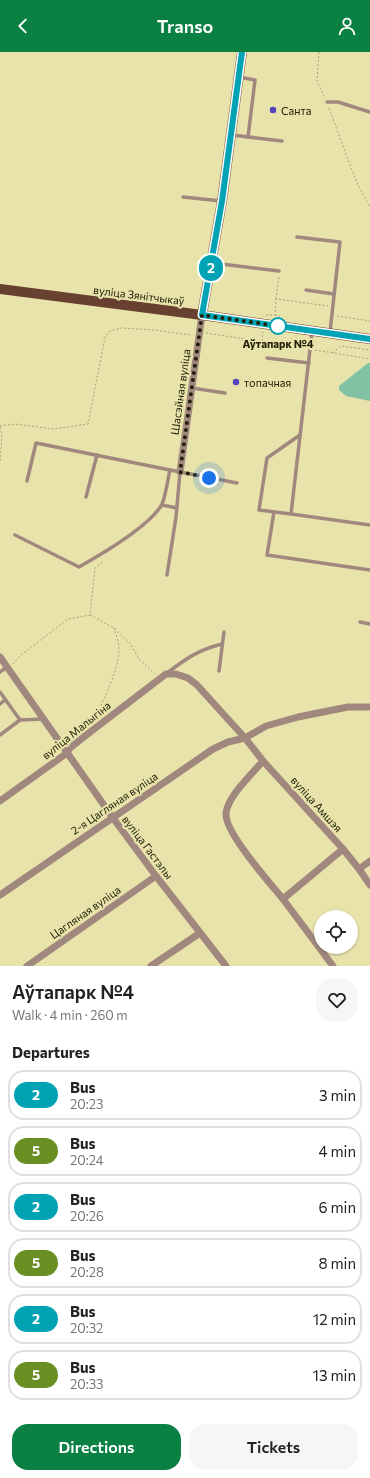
<!DOCTYPE html>
<html lang="en">
<head>
<meta charset="utf-8">
<style>
	body { margin:0; font-family:Commissioner,sans-serif; background:#f6f6f6; color:#222; height:100vh; display:flex; flex-direction:column; font-size:15px; white-space:nowrap }
	* { box-sizing:border-box; margin:0 }
	p { font-size:13px; color:#767676 }
	.icon { flex:none; width:22px; height:22px; fill:none; stroke:currentColor; stroke-width:2; stroke-linecap:round; stroke-linejoin:round }
	.map { position:relative; height:914px; overflow:hidden }
	.drawer { display:flex; flex-direction:column; background:#fff; flex:1 }
	.drawer>* { flex:none }
	.badge { padding:0 8px; border-radius:13px; font-size:14px; line-height:26px }
	.buttons { position:absolute; left:314px; top:858px; display:grid; gap:8px }
	.buttons a { display:grid; place-items:center; width:44px; height:44px; border-radius:50%; background:#fff; box-shadow:0 1px 3px #0004; font-size:20px }
	.you { position:absolute; width:20px; height:20px; margin:-10px; border:3px solid #fff; border-radius:50%; background:#1a73e8; box-shadow:0 0 0 6px #1a73e833 }
	.map>.badge { position:absolute; translate:-50% -50%; box-shadow:0 0 0 2px #fff }
	h2 { padding:0 12px; font-size:15px; line-height:36px }
	.round { display:grid; place-items:center; flex:none; width:42px; height:42px; border-radius:16px; background:#f6f6f6 }
	.summary { display:flex; align-items:center; justify-content:space-between; height:68px; padding:0 12px }
	h1 { font-size:19px; font-weight:600; line-height:30px }
	.cta { display:flex; gap:8px; margin-top:auto; padding:8px 12px }
	.cta a { flex:1; height:46px; border-radius:16px; background:#0b8043; color:#fff; font-size:16px; font-weight:600; line-height:46px; text-align:center }
	.cta a+a { background:#f6f6f6; color:#222 }
	ul { padding:0; list-style:none }
	li { display:flex; align-items:center; gap:12px; height:50px; margin:0 8px 6px; padding:0 4px; border:2px solid #e0e0e0; border-radius:16px }
	li div { flex:1 }
	li b { display:block; font-size:15px }
	li em { font-style:normal }
	li .badge { min-width:44px; font-weight:700; text-align:center }
	header { display:flex; justify-content:space-between; align-items:center; height:52px; padding:0 12px; background:#0b8043; color:#fff; font-size:18px; font-weight:600 }
	.map>svg:first-child { display:block }
	.green { fill:#80c2a3 }
	.lines { fill:none; stroke-linecap:round; stroke-linejoin:round }
	.path { stroke:#a6a274; stroke-width:1; stroke-dasharray:2 2; stroke-linecap:butt }
	.lane { stroke:#a0887e; stroke-width:3.5 }
	.street { stroke:#a0887e; stroke-width:7 }
	.secondary { stroke:#805e4f; stroke-width:10 }
	.primary { stroke:#68402f; stroke-width:10 }
	.line-casing { stroke:#fff; stroke-width:9 }
	.line { stroke:#00a3b4; stroke-width:6 }
	.walk { stroke:#222009; stroke-width:4; stroke-dasharray:0 7.2 }
	.poi-dot { fill:#5443bb; stroke:#e8e3aa; stroke-width:1.5 }
	.stop-dot { fill:#fff; stroke:#00a3b4; stroke-width:2 }
	.labels { text-anchor:middle; dominant-baseline:central; stroke-width:4; stroke-linejoin:round; paint-order:stroke }
	.poi-label { font-size:11px; fill:#222009; stroke:#e8e3aa; text-anchor:start }
	.street-label { font-size:11px; fill:#222009; stroke:#e8e3aa }
	.stop-label { font-size:11px; font-weight:bold; fill:#222009; stroke:#e8e3aa }
</style>
</head>
<body>
<header><svg class="icon" aria-label="back" viewBox="0 0 24 24"><path d="M15 5l-7 7 7 7"/></svg>Transo<svg class="icon" aria-label="person" viewBox="0 0 24 24"><circle cx="12" cy="8" r="4"/><path d="M4 21q1-7 8-7t8 7"/></svg></header>
<div class="map">
<svg width="370" height="914" viewBox="0 0 370 914">
	<rect width="100%" height="100%" fill="#e8e3aa"/>
	<!-- green -->
	<polygon class="green" points="368,311 370,311 370,349 346,344 339,338 339,334"/>
	<g class="lines">
		<!-- path -->
		<g class="path">
			<polyline points="319,0 317,29 325,46"/>
			<polyline points="329,56 356,129 370,155"/>
			<polyline points="276,247 279,224"/>
			<polyline points="266,263 275,263 276,247 328,254"/>
			<polyline points="275,263 280,264"/>
			<polyline points="337,264 370,269"/>
			<polyline points="206,281 304,296"/>
			<polyline points="262,289 263,280"/>
			<polyline points="315,298 370,307"/>
			<polyline points="333,301 341,294 370,298"/>
			<polyline points="0,374 15,372 53,377 88,372 105,285 110,279 121,276 154,278 192,283"/>
			<polyline points="0,375 2,385 0,410"/>
			<polyline points="90,563 114,576 130,591 139,607 155,622"/>
			<polyline points="13,612 21,603 68,567 90,563 95,516 102,510 103,508"/>
			<path d="M94,668c9,-19 25,-50 25,-71 0,-7 -3,-14 -5,-21"/>
		</g>
		<!-- lane -->
		<g class="lane">
			<polyline points="239,25 255,28 248,85"/>
			<polyline points="327,50 338,50 370,60"/>
			<polyline points="232,83 282,89"/>
			<polyline points="183,145 221,149"/>
			<polyline points="297,185 340,190 330,280"/>
			<polyline points="213,211 279,219"/>
			<polyline points="306,238 334,242"/>
			<polyline points="312,280 291,462 370,473"/>
			<polyline points="267,306 309,311"/>
			<polyline points="192,336 225,341"/>
			<polyline points="27,429 36,391 170,418"/>
			<polyline points="86,445 97,403"/>
			<polyline points="162,453 177,456"/>
			<polyline points="274,460 267,503 370,518"/>
			<polyline points="291,462 259,458 267,406 300,383"/>
			<path d="M15,483l64,32c23,-13 68,-39 82,-61 4,-6 7,-28 9,-36l67,13"/>
			<polyline points="167,523 176,465 180,420"/>
			<polyline points="360,570 370,572"/>
			<polyline points="219,619 224,580"/>
			<polyline points="0,620 7,615"/>
			<path d="M167,621c20,-15 31,-23 55,-29"/>
			<polyline points="0,640 20,668"/>
			<polyline points="0,652 5,648"/>
			<polyline points="0,683 20,668 44,667"/>
		</g>
		<!-- street -->
		<g class="street">
			<polyline points="180,420 202,263"/>
			<polyline points="0,605 113,766 156,824 226,914"/>
			<path d="M263,709c-11,13 -35,35 -37,52 -2,19 44,70 57,86"/>
			<polyline points="0,749 67,701 70,696 85,684 166,622 176,622 188,626 197,633 245,686 263,709 343,797 359,817 370,833"/>
			<polyline points="359,817 370,809"/>
			<polyline points="0,843 213,697 228,690 245,686 266,674 298,665 348,655 370,655"/>
			<polyline points="27,914 156,824"/>
			<polyline points="151,914 200,881"/>
			<polyline points="333,914 283,847 343,797"/>
		</g>
		<!-- secondary -->
		<polyline class="secondary" points="202,263 222,149 242,0"/>
		<!-- primary -->
		<polyline class="primary" points="0,237 202,263 370,287"/>
	</g>
	<g class="lines">
		<defs>
			<polyline id="line" points="242,0 222,149 202,263 370,287"/>
		</defs>
		<!-- line casing -->
		<use href="#line" class="line-casing"/>
		<!-- line -->
		<use href="#line" class="line"/>
		<!-- walk -->
		<polyline class="walk" points="209,426 180,420 202,263 278,274"/>
	</g>
	<!-- markers -->
	<g class="poi-dot">
		<circle cx="273" cy="58" r="4"/>
		<circle cx="236" cy="330" r="4"/>
	</g>
	<circle class="stop-dot" cx="278" cy="274" r="8"/>
	<g class="labels">
		<!-- poi labels -->
		<g class="poi-label">
			<text x="281" y="58">Санта</text>
			<text x="244" y="330">топачная</text>
		</g>
		<!-- street labels -->
		<g class="street-label">
			<text transform="translate(139 243) rotate(7)">вуліца Зянітчыкаў</text>
			<text transform="translate(180 340) rotate(-82)">Шасэйная вуліца</text>
			<text transform="translate(76 678) rotate(-39)">вуліца Малыгіна</text>
			<text transform="translate(114 751) rotate(-34)">2-я Цагляная вуліца</text>
			<text transform="translate(317 752) rotate(48)">вуліца Амшэя</text>
			<text transform="translate(148 795) rotate(53)">вуліца Гастэлы</text>
			<text transform="translate(85 860) rotate(-35)">Цагляная вуліца</text>
		</g>
		<!-- stop labels -->
		<g class="stop-label">
			<text x="278" y="291">Аўтапарк №4</text>
		</g>
	</g>
</svg>
<div class="buttons">
<a><svg class="icon" aria-label="locate" viewBox="0 0 24 24"><circle cx="12" cy="12" r="6"/><path d="M12 2v4M12 18v4M2 12h4M18 12h4"/></svg></a>
</div>
<div class="you" style="left:209px;top:426px"></div>
<b class="badge" style="left:211px;top:216px;background:#00a3b4;color:#fff">2</b>
</div>
<section class="drawer">
<div class="summary"><div><h1>Аўтапарк №4</h1><p>Walk · 4 min · 260 m</p></div><a class="round"><svg class="icon" aria-label="heart" viewBox="0 0 24 24"><path d="M12 20l-8-8c-3-5 5-10 8-4 3-6 11-1 8 4z"/></svg></a></div>
<h2>Departures</h2>
<ul>
<li><span class="badge" style="background:#00a3b4;color:#fff">2</span><div><b>Bus</b><p>20:23</p></div><em>3 min</em></li>
<li><span class="badge" style="background:#6b8e23;color:#fff">5</span><div><b>Bus</b><p>20:24</p></div><em>4 min</em></li>
<li><span class="badge" style="background:#00a3b4;color:#fff">2</span><div><b>Bus</b><p>20:26</p></div><em>6 min</em></li>
<li><span class="badge" style="background:#6b8e23;color:#fff">5</span><div><b>Bus</b><p>20:28</p></div><em>8 min</em></li>
<li><span class="badge" style="background:#00a3b4;color:#fff">2</span><div><b>Bus</b><p>20:32</p></div><em>12 min</em></li>
<li><span class="badge" style="background:#6b8e23;color:#fff">5</span><div><b>Bus</b><p>20:33</p></div><em>13 min</em></li>
</ul>
<div class="cta"><a>Directions</a><a>Tickets</a></div>
</section>
</body>
</html>
